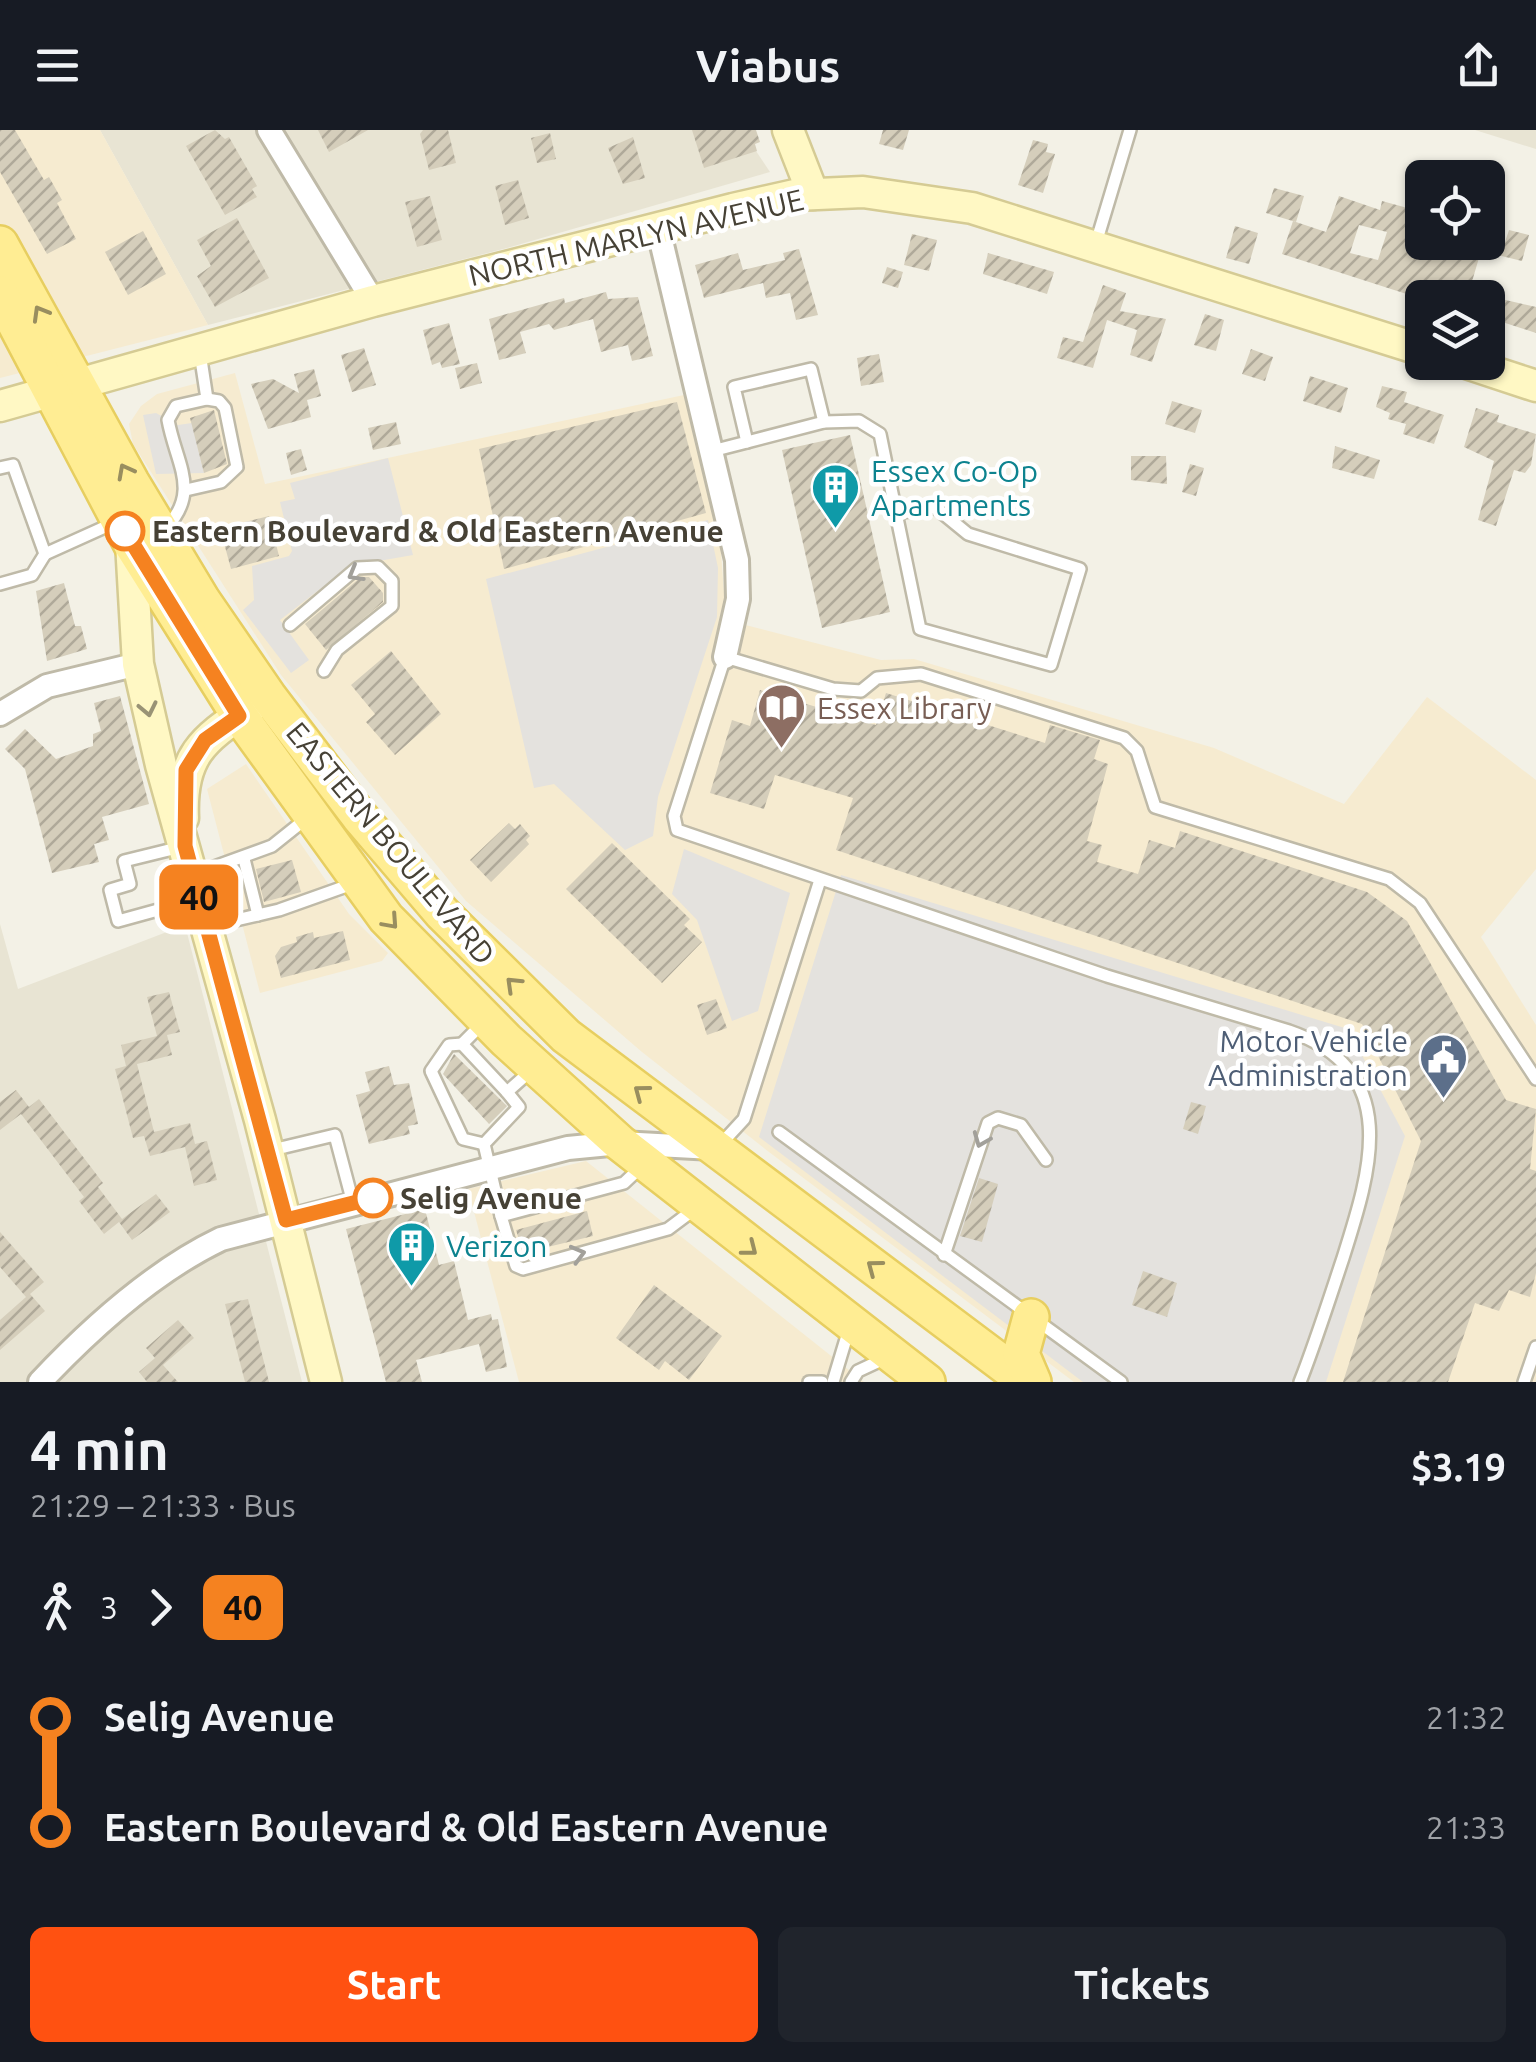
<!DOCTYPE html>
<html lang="en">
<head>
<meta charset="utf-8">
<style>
	body { margin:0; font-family:Ubuntu,sans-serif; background:#20242c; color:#f1f3f6; height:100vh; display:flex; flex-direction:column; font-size:38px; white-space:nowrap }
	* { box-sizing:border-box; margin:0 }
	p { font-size:32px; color:#9ea1a6 }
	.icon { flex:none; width:55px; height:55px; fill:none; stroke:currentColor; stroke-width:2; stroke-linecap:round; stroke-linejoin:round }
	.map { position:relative; height:1252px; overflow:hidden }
	.side { display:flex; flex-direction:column; background:#171b24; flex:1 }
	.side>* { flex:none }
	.badge { padding:0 20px; border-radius:15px; font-size:35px; line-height:65px }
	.controls { position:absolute; left:1405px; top:30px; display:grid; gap:20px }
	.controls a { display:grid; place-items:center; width:100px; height:100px; border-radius:15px; background:#171b24; box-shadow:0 2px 8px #0004; font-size:50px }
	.map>.badge { position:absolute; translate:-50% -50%; box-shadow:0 0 0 5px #fff }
	.legs { display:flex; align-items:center; gap:15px; height:110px; padding:0 30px; font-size:32px }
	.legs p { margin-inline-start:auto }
	.head { display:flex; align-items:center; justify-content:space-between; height:170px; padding:0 30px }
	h1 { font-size:55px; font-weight:700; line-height:75px }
	.primary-button { display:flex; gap:20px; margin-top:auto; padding:20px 30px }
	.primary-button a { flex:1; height:115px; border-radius:15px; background:#ff5111; color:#fff; font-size:40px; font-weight:700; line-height:115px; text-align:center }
	.primary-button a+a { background:#20242c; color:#f1f3f6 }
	ul { padding:0 30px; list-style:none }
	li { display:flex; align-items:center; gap:35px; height:110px; font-size:38px }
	li i { display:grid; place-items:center; width:15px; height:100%; margin:0 12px; background:currentColor }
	li i::after { content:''; width:25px; height:25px; margin:-12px; border:8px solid; border-radius:50%; background:#171b24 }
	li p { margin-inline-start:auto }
	li:first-child i { background:linear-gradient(#0000 50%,currentColor 0) }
	li:last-child i { background:linear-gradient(currentColor 50%,#0000 0) }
	header { display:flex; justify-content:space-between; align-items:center; height:130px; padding:0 30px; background:#171b24; font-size:45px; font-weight:700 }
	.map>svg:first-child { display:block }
	.residential { fill:#e8e4d3 }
	.commercial { fill:#f6ebd0 }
	.parking { fill:#e4e2de }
	.building { fill:url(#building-hatch); fill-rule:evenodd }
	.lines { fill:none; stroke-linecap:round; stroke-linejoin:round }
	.lane-casing { stroke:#bfbaa8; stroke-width:16 }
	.street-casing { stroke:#bfbaa8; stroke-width:28 }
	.secondary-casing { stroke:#d5cb94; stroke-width:35 }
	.primary-casing { stroke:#e7ce60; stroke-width:40 }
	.lane { stroke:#fff; stroke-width:11 }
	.street { stroke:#fff; stroke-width:22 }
	.secondary { stroke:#fff8c4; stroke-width:30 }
	.primary { stroke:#ffed93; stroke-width:35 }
	.oneway { stroke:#998e5f }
	.oneway2 { stroke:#a2a09a }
	.oneway3 { stroke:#999375 }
	.line-1-casing { stroke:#fff; stroke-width:22 }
	.line-1 { stroke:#f58220; stroke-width:15 }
	.stop-1-dot { fill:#fff; stroke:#f58220; stroke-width:5 }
	.labels { text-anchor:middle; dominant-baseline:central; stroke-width:9; stroke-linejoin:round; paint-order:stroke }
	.street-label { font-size:30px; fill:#464135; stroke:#fff }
	.culture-label { font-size:30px; fill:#0d838f; stroke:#fff; text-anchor:start }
	.stop-label { font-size:30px; font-weight:bold; fill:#464135; stroke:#fff; text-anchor:start }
	.education-label { font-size:30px; fill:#785e54; stroke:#fff; text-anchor:start }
	.service-label { font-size:30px; fill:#4e5e75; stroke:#fff; text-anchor:end }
</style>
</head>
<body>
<header><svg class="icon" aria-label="menu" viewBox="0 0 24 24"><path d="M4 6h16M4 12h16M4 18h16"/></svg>Viabus<svg class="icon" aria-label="share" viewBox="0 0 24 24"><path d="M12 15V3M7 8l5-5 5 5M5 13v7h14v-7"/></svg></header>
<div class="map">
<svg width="1536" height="1252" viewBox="0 0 1536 1252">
	<defs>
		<pattern id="building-hatch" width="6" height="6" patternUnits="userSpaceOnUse" patternTransform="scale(2.5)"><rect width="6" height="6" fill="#d5cebb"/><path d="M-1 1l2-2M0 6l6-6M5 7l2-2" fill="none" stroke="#afa999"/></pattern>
	</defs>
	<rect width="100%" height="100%" fill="#f3f1e6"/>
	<!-- residential -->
	<g class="residential">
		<polygon points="100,0 742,0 770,42 507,118 208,195"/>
		<polygon points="1475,0 1536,0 1536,19"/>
		<polygon points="0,794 18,859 185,795 302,1252 0,1252"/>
	</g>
	<!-- commercial -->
	<g class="commercial">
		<polygon points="0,0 100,0 208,195 0,248"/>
		<polygon points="235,243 265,354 684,265 719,396 726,490 881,530 914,529 1214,618 1344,674 1427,567 1536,650 1536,739 1481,807 1536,895 1536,1252 1074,1252 769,1022 642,922 466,771 281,545 133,314 129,294 141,276 157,264"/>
		<polygon points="246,634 349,784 388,823 382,831 260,863 207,659"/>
		<polygon points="586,1031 864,1252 519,1252 468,1059"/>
	</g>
	<!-- parking -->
	<g class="parking">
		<polygon points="156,283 178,295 192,293 204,343 156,344 143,285"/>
		<polygon points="388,328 413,425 350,436 280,490 309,530 291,543 243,480 254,470 252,436 289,426 292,421 280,372 295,369 290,353"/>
		<polygon points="708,390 718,438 717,487 658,667 653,706 625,720 554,654 534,658 486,449"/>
		<polygon points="684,719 790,763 758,881 732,891 697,790 672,764"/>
		<polygon points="841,745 1348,899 1405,1006 1326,1252 1083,1252 759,1007"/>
	</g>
	<!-- building -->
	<g class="building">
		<polygon points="0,0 15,0 44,50 49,47 62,70 57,73 76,109 47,124 0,42"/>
		<polygon points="215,0 225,9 229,7 257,56 252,59 257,67 225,85 186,16"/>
		<polygon points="318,0 368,0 329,22"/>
		<polygon points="423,0 448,0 456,33 429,40 420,4"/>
		<polygon points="692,0 756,0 760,12 755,14 757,21 704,38"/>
		<polygon points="883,0 909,0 903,20 879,14"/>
		<polygon points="550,3 556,29 537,33 531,8"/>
		<polygon points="633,7 645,48 623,54 608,18"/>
		<polygon points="1033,10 1048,14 1046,22 1055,24 1043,63 1018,55"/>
		<polygon points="518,50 529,88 505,95 495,56"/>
		<polygon points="1274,58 1304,66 1296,92 1266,83"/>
		<polygon points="430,66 442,110 417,117 405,72"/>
		<path d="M1339,66l41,14 2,-9 40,11v30h83l4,-12 20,5 -7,26 -41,-10 -10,34 28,13h-80l-137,-44 11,-33 33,11zM1359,95l28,7 -9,28 -28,-7z"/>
		<polygon points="237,88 269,148 215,177 197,146 211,136 197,110"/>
		<polygon points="1235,96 1258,103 1249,134 1226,128"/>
		<polygon points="143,101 166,144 128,165 105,122"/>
		<polygon points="912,104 937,110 929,141 904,135"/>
		<polygon points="799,119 818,185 796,190 790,163 766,168 763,153 704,168 695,135 738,123 743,140 785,130 783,123"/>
		<polygon points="988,123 1054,142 1047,164 983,144"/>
		<polygon points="887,137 903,142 898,158 882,153"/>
		<polygon points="1103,155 1126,163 1120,181 1166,189 1152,232 1130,225 1137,200 1107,190 1093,238 1057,228 1063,207 1083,212"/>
		<polygon points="606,162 608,169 638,167 653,226 632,231 628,215 601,222 593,189 554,200 549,194 520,202 526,223 499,230 489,189 564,168 565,173"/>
		<polygon points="1497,168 1536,177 1536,203 1490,188"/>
		<polygon points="1205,184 1224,190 1216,221 1194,215"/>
		<polygon points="449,193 460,234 442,238 440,232 432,235 423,200"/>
		<polygon points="364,218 376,255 352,262 341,225"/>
		<polygon points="1251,219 1273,227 1265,251 1242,244"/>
		<polygon points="879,224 884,252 861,256 857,228"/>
		<polygon points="477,233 482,253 460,259 455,238"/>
		<polygon points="314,239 321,266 307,270 311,287 268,299 251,254 273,249 299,263 294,244"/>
		<polygon points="1310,246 1348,258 1341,283 1303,271"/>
		<polygon points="1382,256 1407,262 1404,272 1444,285 1434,314 1403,304 1406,294 1388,289 1390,283 1376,277"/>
		<polygon points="1172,271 1202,280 1195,303 1165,294"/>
		<polygon points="677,272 706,383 504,439 479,319"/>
		<polygon points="1476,278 1499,285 1497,292 1536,304 1531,335 1525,343 1514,340 1496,396 1478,390 1494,331 1464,317"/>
		<polygon points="214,280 227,334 204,343 190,288"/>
		<polygon points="396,292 401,314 373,320 368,298"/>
		<polygon points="850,305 890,482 822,498 782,320"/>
		<polygon points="1335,316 1380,330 1374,349 1332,338"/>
		<polygon points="301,319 307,340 291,345 286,323"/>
		<polygon points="1131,326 1166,326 1167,354 1131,350"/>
		<polygon points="1190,334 1204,338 1196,366 1182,362"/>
		<polygon points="269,386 279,426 231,439 220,398"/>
		<polygon points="361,447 369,447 383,463 383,472 326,520 305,494"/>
		<polygon points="64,453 75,496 81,496 87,519 47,531 36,461"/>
		<polygon points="391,521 441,584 395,625 366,592 375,584 351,555"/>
		<polygon points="760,560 876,595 886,563 1045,613 1050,595 1100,610 1094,629 1108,634 1087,711 1102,715 1097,732 1138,744 1149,710 1175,718 1180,701 1367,762 1407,791 1506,970 1536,979 1530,1039 1536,1041 1536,1143 1530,1167 1509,1160 1499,1181 1475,1173 1448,1252 1343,1252 1421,1011 1362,894 836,720 853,668 775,645 764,679 710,663 732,590 750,596"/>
		<polygon points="120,566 149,674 102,687 109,710 94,714 99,732 52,743 25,639 5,619 25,599 56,629 93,616 93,604 101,601 94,573"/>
		<polygon points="509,693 515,699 520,694 530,706 526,710 529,714 491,752 470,730"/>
		<polygon points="612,713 690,789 684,795 702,812 662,853 566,759"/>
		<polygon points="292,730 301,762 264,772 256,739"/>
		<polygon points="343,801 350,830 281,848 275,826 281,817 297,812 296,807 313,802 314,808"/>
		<polygon points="169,862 180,902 167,905 172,925 137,934 154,1002 190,993 195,1014 207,1011 217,1050 194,1056 185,1017 150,1026 144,1006 133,1008 115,939 126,936 121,915 157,906 147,867"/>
		<polygon points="716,869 727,898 707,905 697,875"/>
		<polygon points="454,924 507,976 489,994 443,944"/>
		<polygon points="389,936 394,955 409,953 418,994 408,996 410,1004 369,1014 356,965 370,961 365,942"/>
		<polygon points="16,960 29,977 39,969 103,1053 98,1057 122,1089 156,1064 170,1082 132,1110 119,1092 104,1104 79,1071 84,1067 21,984 0,1000 0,972"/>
		<polygon points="1191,972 1206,976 1198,1004 1183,999"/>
		<polygon points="979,1048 998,1054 982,1112 960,1106"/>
		<polygon points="425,1079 439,1135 454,1131 468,1190 491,1184 492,1190 498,1189 507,1237 486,1242 479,1214 416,1230 422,1252 386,1252 346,1099"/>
		<polygon points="587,1081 593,1106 523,1123 516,1100"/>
		<polygon points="0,1102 44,1152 30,1164 45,1181 0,1220 0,1190 26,1167 0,1137"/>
		<polygon points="1143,1141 1177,1153 1167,1187 1132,1175"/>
		<polygon points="654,1155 722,1206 689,1250 665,1231 659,1240 616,1208"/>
		<polygon points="248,1169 269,1252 245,1252 225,1174"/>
		<polygon points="178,1190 194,1208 163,1235 178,1252 147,1252 139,1242 155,1228 146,1218"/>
	</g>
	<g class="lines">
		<defs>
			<g id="lane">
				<polyline points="1096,113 1130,0"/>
				<polyline points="747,312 824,292"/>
				<polyline points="712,321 747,312 734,257 811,239 824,292 859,291 880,304 896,383 935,377 968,404 1080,439 1051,535 920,499 896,383"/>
				<polyline points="0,338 13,335 45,424 116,392"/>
				<polyline points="186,360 221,352 237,337 225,278 219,271 207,269"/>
				<path d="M166,398c35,-37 10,-64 2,-108l8,-14 31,-7 -7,-46"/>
				<polyline points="0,454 32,445 45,424"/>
				<polyline points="290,495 357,438 378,437 392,451 392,476 337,520 324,541"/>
				<polyline points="181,717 124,731 130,754 110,760 118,791 198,769"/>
				<polyline points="244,729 258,785"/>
				<polyline points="195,744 272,716 307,688"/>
				<polyline points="210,796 279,780 355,753"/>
				<polyline points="483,893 462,914 507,962 534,938"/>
				<polyline points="462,914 449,915 431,941 463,1009 484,1014"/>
				<polyline points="779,1002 1121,1252"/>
				<polyline points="720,1015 744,989 820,750"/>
				<polyline points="268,1021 335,1005 353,1073"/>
				<polyline points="641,1037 624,1053 501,1086 516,1136 523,1139 668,1099 696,1078"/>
				<polyline points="501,1086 484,1014 519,977 507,962"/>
				<polyline points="944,1125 988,993 998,988 1021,995 1046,1030"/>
				<polyline points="809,1252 822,1252"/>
				<polyline points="833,1252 849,1199"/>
				<polyline points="851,1252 858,1241 888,1227"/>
				<path d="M1300,1252c16,-41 29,-82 43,-124 28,-88 60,-188 -54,-227l-182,-55 -430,-146 -3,-14 51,-159 108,32 28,2 16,-13 44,-4 203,64 13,13 18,56 234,72 31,24 116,176"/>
				<polyline points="1524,1252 1536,1217"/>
			</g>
			<g id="street">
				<polyline points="269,0 373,171"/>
				<polyline points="658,98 737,430 738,469 725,527"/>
				<polyline points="0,584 47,556 138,534"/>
				<path d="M40,1252c51,-54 114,-111 181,-143l347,-91 52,-5 93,5"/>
			</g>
			<g id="secondary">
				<polyline points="788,0 813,64"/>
				<polyline points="1463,232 1536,256"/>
				<polyline points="0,276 373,171 733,79 795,65 863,62 972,78 1422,220"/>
				<polyline points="131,413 138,534 161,635 260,990 326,1252"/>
				<path d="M183,688c-3,-68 25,-81 75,-116"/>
			</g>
			<g id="primary">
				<polyline points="0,114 131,352 202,470 268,566 359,686 442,783 566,906 1027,1252"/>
				<polyline points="0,164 131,413 239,585 386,788 506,910 620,1013 927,1252"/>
				<polyline points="1031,1187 1021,1224 1033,1252"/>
			</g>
		</defs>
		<!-- lane casing -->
		<use href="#lane" class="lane-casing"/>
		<!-- street casing -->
		<use href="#street" class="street-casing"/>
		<!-- secondary casing -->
		<use href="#secondary" class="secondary-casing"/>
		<!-- primary casing -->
		<use href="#primary" class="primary-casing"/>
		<!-- lane -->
		<use href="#lane" class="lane"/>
		<!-- street -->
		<use href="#street" class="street"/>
		<!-- secondary -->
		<use href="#secondary" class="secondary"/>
		<!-- primary -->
		<use href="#primary" class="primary"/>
	</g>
	<!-- one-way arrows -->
	<defs><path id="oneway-chevron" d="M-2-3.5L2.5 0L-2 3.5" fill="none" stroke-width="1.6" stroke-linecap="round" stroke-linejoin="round" transform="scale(2.5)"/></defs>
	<g class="oneway">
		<use href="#oneway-chevron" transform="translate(40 183) rotate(-120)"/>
		<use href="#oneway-chevron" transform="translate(125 341) rotate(-118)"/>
		<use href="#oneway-chevron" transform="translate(391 792) rotate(48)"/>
		<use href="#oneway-chevron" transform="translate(513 854) rotate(-136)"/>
		<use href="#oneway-chevron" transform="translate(641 962) rotate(-143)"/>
		<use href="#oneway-chevron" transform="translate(750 1119) rotate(38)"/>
		<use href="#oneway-chevron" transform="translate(874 1137) rotate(-143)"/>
	</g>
	<g class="oneway2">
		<use href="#oneway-chevron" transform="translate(355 444) rotate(150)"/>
		<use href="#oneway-chevron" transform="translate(981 1010) rotate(112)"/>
		<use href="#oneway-chevron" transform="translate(578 1124) rotate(-15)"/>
	</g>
	<use class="oneway3" href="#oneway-chevron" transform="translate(148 579) rotate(78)"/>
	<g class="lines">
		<defs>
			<polyline id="line-1" points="125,401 239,586 205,610 186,640 185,716 286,1090 373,1068"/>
		</defs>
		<!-- line-1 casing -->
		<use href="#line-1" class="line-1-casing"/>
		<!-- line-1 -->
		<use href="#line-1" class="line-1"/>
	</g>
	<!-- icons -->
	<defs>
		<symbol id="building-pin" viewBox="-11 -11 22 30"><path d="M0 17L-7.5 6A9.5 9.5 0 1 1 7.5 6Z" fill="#0f9aa8" stroke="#fff"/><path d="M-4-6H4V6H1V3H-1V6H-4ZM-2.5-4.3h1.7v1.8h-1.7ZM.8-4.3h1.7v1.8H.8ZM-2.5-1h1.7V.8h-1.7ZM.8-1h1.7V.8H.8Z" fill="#fff"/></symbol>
		<symbol id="library-pin" viewBox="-11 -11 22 30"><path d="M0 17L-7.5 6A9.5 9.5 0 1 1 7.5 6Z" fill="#8d6e63" stroke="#fff"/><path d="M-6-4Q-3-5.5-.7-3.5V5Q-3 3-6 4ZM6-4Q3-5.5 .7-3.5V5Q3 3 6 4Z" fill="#fff"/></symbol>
		<symbol id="civic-pin" viewBox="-11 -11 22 30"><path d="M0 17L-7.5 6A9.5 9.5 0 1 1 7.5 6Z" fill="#5c6f8a" stroke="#fff"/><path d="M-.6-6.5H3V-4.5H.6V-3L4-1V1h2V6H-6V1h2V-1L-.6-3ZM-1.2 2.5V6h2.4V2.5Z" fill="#fff"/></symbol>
	</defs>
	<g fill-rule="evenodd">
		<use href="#building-pin" x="808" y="330" width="55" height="75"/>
		<use href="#library-pin" x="754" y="550" width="55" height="75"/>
		<use href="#civic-pin" x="1416" y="900" width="55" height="75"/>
		<use href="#building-pin" x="384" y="1088" width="55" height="75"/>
	</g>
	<!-- markers -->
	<g class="stop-1-dot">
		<circle cx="125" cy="401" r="18"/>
		<circle cx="373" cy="1068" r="18"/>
	</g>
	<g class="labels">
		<!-- street labels -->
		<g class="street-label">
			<text transform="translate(636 107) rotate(-13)">NORTH MARLYN AVENUE</text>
			<text transform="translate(391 713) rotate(50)">EASTERN BOULEVARD</text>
		</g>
		<!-- culture labels -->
		<g class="culture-label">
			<text x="871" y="341">Essex Co-Op<tspan x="871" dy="34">Apartments</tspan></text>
			<text x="446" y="1116">Verizon</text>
		</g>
		<!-- stop labels -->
		<g class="stop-label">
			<text x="152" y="401">Eastern Boulevard &amp; Old Eastern Avenue</text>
			<text x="400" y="1068">Selig Avenue</text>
		</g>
		<!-- education labels -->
		<g class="education-label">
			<text x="817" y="578">Essex Library</text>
		</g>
		<!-- service labels -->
		<g class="service-label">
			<text x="1408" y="911">Motor Vehicle<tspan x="1408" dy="34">Administration</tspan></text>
		</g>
	</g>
</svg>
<div class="controls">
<a><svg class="icon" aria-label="locate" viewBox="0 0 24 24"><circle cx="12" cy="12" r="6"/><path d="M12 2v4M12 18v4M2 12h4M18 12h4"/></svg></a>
<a><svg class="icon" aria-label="layers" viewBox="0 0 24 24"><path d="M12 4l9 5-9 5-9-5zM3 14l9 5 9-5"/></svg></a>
</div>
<b class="badge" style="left:199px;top:767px;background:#f58220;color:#111">40</b>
</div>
<section class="side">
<div class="head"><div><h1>4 min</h1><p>21:29 – 21:33 · Bus</p></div><b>$3.19</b></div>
<div class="legs"><svg class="icon" aria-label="walk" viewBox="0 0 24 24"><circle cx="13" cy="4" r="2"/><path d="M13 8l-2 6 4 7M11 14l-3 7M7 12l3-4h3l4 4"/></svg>3<svg class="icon" aria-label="forward" viewBox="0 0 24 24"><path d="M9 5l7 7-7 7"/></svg><b class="badge" style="background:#f58220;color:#111">40</b></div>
<ul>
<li><i style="color:#f58220"></i><b>Selig Avenue</b><p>21:32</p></li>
<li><i style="color:#f58220"></i><b>Eastern Boulevard &amp; Old Eastern Avenue</b><p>21:33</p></li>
</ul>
<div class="primary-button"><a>Start</a><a>Tickets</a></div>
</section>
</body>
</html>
